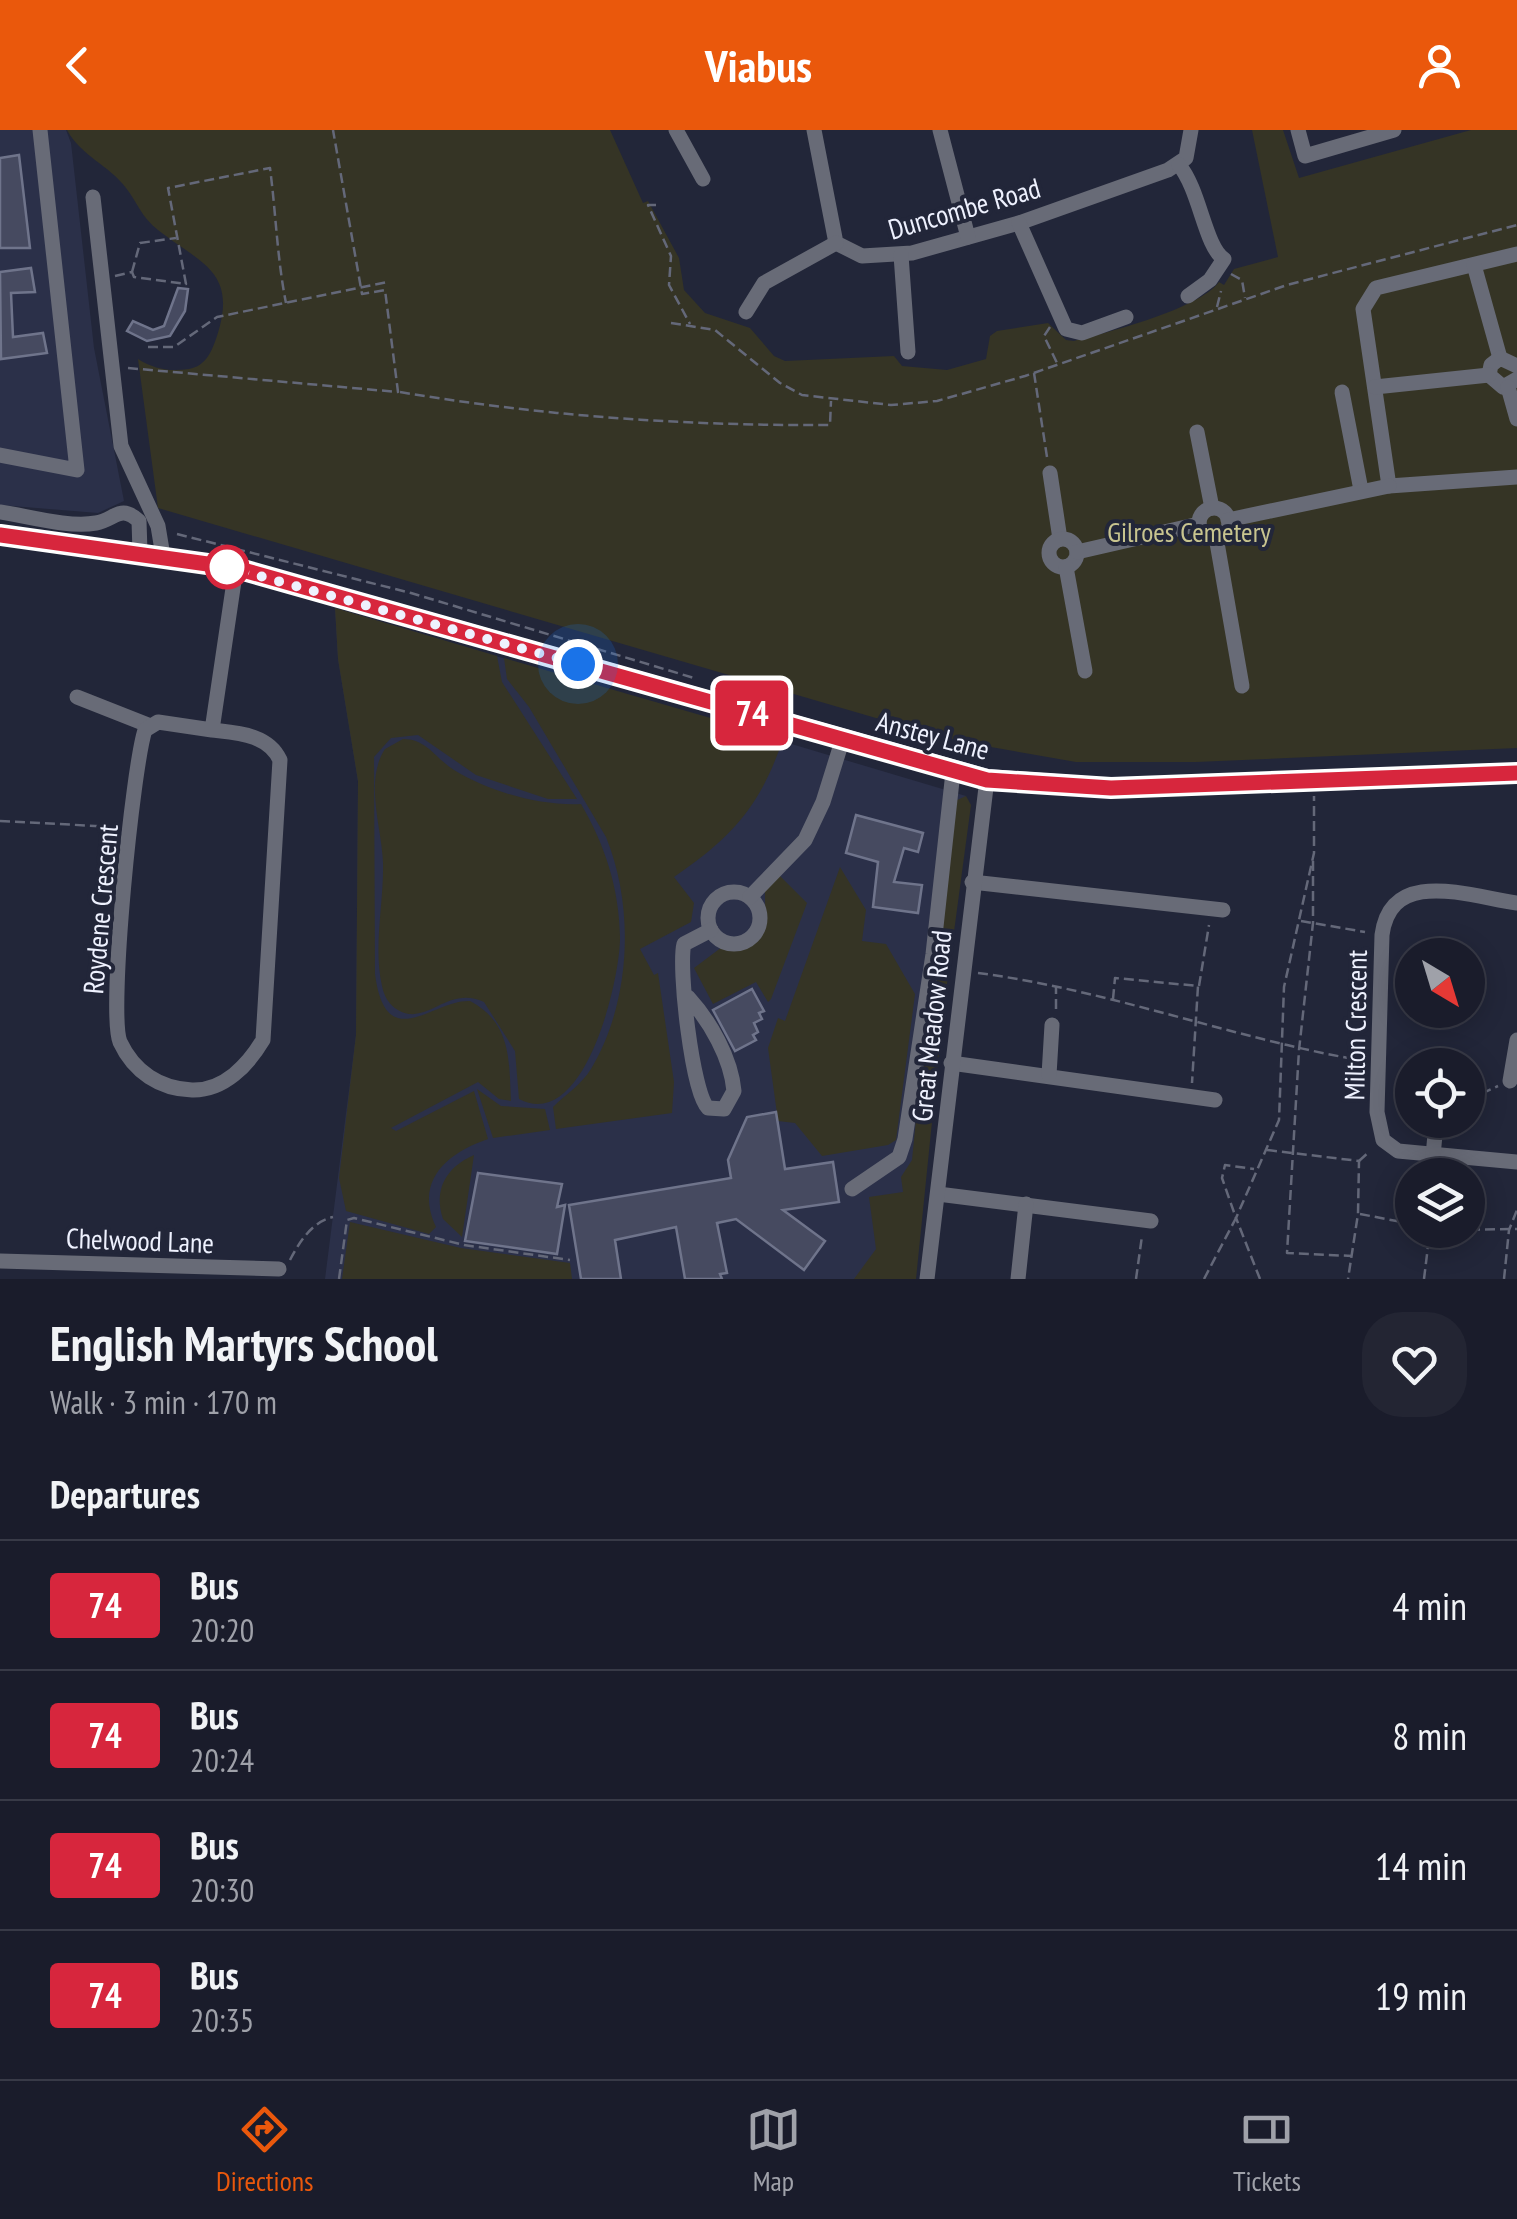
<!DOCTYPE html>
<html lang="en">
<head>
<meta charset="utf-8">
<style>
	body { margin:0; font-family:"PT Sans Narrow",sans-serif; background:#232533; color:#f1f3f6; height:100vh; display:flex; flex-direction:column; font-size:38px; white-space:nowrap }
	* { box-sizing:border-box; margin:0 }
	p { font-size:32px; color:#9fa1a9 }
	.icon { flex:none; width:55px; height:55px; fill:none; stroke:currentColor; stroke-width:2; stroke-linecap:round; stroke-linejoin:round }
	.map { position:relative; height:1149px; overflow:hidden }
	.side { display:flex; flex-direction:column; background:#1a1c2b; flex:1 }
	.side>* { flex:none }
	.badge { padding:0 20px; border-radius:8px; font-size:35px; line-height:65px }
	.needle { width:65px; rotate:142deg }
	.fabs { position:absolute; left:1395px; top:808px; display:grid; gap:20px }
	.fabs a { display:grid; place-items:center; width:90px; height:90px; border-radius:50%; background:#1a1c2b; box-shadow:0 5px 25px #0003,0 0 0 2px #383a47; font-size:50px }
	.you { position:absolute; width:50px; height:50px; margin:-25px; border:8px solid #fff; border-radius:50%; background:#1a73e8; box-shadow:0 0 0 15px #1a73e833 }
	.map>.badge { position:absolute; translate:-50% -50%; box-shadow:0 0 0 5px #fff }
	h2 { padding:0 50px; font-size:38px; line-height:90px }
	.round { display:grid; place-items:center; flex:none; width:105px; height:105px; border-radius:40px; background:#232533 }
	.head { display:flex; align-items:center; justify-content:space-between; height:170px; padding:0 50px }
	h1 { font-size:48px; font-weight:700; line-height:75px }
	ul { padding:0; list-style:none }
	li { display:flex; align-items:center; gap:30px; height:130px; padding:0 50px; border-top:2px solid #383a47 }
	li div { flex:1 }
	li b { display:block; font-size:38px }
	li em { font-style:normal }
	li .badge { min-width:110px; font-weight:700; text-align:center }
	header { display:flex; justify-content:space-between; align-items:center; height:130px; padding:0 50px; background:#ea580c; color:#fff; font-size:45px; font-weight:700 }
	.menu { display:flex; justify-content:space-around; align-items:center; height:140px; border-top:2px solid #383a47; background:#1a1c2b; font-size:28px; color:#9fa1a9 }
	.menu a { display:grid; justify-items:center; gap:5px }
	.menu .selected { color:#ea580c }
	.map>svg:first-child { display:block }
	.built { fill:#2b3049 }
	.green { fill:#353425 }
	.building { fill:#464a60; stroke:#6f748b; stroke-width:2.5 }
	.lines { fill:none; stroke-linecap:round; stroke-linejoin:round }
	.path { stroke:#646879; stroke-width:2.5; stroke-dasharray:10 5; stroke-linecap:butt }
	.minor { stroke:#686b77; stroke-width:15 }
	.major { stroke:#aab0c7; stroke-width:20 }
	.line-casing { stroke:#fff; stroke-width:22 }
	.line { stroke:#d7263d; stroke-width:15 }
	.walk { stroke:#eef1fe; stroke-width:10; stroke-dasharray:0 18 }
	.stop-dot { fill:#fff; stroke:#d7263d; stroke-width:5 }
	.labels { text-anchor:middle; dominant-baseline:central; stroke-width:8; stroke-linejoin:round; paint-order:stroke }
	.street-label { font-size:28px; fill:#eef1fe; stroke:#222639 }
	.park-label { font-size:28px; fill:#c8c48f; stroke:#222639 }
</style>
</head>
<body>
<header><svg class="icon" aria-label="back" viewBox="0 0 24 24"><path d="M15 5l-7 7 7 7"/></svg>Viabus<svg class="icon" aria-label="person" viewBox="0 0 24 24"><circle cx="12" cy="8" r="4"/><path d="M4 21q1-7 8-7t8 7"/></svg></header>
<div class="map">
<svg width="1517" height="1149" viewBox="0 0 1517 1149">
	<rect width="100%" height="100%" fill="#222639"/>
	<!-- built -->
	<g class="built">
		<polygon points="0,0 66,0 71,13 94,218 124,371 98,383 0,375"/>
		<polygon points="335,478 966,666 905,1149 325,1149 356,905 358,651 338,529"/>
	</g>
	<!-- green -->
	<g class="green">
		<path d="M67,0h543l33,73 5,-2 31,57 5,32 21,23 45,15 24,28 11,5 109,-5 8,10 45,4 39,-11 4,-23 7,-5 51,-8 18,17 8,1c35,-9 125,-32 145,-59l5,3 10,-16 44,-12 -26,-127h31l16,48 172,-48h46v618l-321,14h-120l-108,-19 -75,-20 -735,-215 -20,-149c16,10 32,13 51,10 17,-3 23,-18 28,-33 21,-65 -16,-72 -59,-106 -16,-12 -21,-28 -32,-42 -17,-23 -45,-32 -59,-58z"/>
		<path d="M335,478l162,48 5,26 75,117h-29l-72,-24 -58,-40 -27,3 -17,19 1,217c11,83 58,25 95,27 42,22 39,61 41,100l-12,-2 -21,-17 -87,46 5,3 78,-40 14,48c-41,14 -74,42 -52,88l-7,7 -83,-23 -7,-33 17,-143 2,-254 -20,-122z"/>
		<path d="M504,528l279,81c-23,68 -51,98 -109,138l20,26 -3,19 -51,27 14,26 4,-2 16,109 -2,31 -116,16 -3,-22c13,-13 28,-22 38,-38 40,-67 44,-161 15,-232l-77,-130 -22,-28z"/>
		<path d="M403,609c24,0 32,19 51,31 36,22 86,36 127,34 24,41 38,84 39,132 1,41 -35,198 -101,163l-4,-48 -31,-49c-37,-17 -57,25 -86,8 -9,-5 -14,-14 -16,-24 -9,-39 2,-84 1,-123 -1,-35 -19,-82 2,-114z"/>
		<polygon points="966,666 971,675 947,854 941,861 935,853 955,671"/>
		<polygon points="840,737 866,780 862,811 886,814 915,864 896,1010 888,1015 822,1026 795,993 778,991 768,918 778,888 785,891"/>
		<path d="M779,745l28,28 -36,96 -3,3 -12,-20 -43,22 -19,-36 28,-21 21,2c30,-13 21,-32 22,-58z"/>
		<polygon points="943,884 916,1149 854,1149 876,1119 869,1067 903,1062 901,1047 912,1030 924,909 929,892"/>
		<polygon points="477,959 501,976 545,979 550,1000 493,1008"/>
		<path d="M474,1025l-12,82 -19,-18c-10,-29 3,-52 31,-64z"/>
		<polygon points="350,1092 461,1118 570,1133 572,1149 342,1149"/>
	</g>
	<!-- building -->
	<g class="building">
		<polygon points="19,25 30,118 0,118 0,28"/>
		<polygon points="31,138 35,162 11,163 13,207 43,203 47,223 1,229 0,142"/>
		<polygon points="178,158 188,159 185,181 170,206 147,211 127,201 133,191 153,200 164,196"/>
		<polygon points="856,685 923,703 918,722 904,718 894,752 922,755 918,783 873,777 878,732 846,723"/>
		<polygon points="752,859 764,881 759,883 762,889 754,893 758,902 753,905 756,910 735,921 713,880"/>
		<polygon points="776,982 785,1039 833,1032 839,1072 783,1080 825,1111 804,1140 736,1089 717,1093 727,1143 720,1144 722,1149 685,1149 676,1097 615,1110 621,1149 581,1149 569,1075 731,1048 728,1030 747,987"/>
		<polygon points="478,1043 562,1054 557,1077 565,1075 557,1124 465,1111"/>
	</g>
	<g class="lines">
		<!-- path -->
		<g class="path">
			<polyline points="656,75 648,75 671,126 669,155 690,194"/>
			<polyline points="132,142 140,113 176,108"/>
			<polyline points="1231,144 1242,150 1245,168"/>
			<path d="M115,146l17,-4 2,5 52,7 -18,-96 102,-20c6,46 7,90 16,135"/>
			<polyline points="1217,177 1221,161"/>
			<polyline points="671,193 715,200 780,253 802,265 891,275 937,271 1025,246 1287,155 1517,95"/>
			<polyline points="1050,197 1044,206 1057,233"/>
			<polyline points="148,217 174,217 217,187 387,152"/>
			<polyline points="128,238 398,262 385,160 362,164 333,0"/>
			<polyline points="1034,243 1047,327"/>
			<path d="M400,262c142,24 286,34 430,33l1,-24"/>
			<polyline points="177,404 411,463 694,548"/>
			<polyline points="0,691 116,697"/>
			<polyline points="1313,731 1313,793 1299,920 1287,1123 1352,1126"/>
			<polyline points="1301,791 1365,802"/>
			<path d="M978,843c131,17 256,66 387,88"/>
			<polyline points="1199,856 1209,795"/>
			<polyline points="1113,869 1115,848 1198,856 1192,953"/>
			<polyline points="1056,879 1056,857"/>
			<polyline points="1394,967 1412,968"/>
			<polyline points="1468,970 1498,956"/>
			<polyline points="1457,996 1457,990"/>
			<polyline points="1267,1020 1359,1031 1358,1084 1348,1149"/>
			<polyline points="1359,1031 1370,1021"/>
			<polyline points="1360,1084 1412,1094"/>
			<polyline points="1440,1100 1517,1099"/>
			<path d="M290,1130c10,-19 22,-38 43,-43"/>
			<polyline points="339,1149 347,1090 354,1088 464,1115 570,1130"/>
			<polyline points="1136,1149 1142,1106"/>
			<polyline points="1204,1149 1236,1088 1222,1048 1225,1035 1254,1039"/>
			<polyline points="1260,1149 1236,1088 1279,990 1284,857 1314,723 1314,666"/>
			<polyline points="1424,1149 1430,1100"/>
			<polyline points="1504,1149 1509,1100 1517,1080"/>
		</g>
		<!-- minor -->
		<g class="minor">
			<polyline points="676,0 703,49"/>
			<polyline points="814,0 836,113 862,126 912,123 1019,93 1168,40 1186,28 1191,0"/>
			<polyline points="940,0 968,107"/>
			<polyline points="1298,0 1305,26 1394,0"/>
			<path d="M1179,35c21,25 26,82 45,94l-14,21 -22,16"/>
			<polyline points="93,67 121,316 158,396 163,426"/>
			<polyline points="1019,93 1066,199 1082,203 1126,187"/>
			<polyline points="1517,124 1376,158 1363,179 1389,356 1517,347"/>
			<polyline points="901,125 908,222"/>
			<polyline points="1474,135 1500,228"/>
			<polyline points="746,182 764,153 836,113"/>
			<polyline points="1517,236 1500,228 1491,235 1489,245 1503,257 1517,249"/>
			<polyline points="1375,257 1489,245"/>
			<polyline points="1508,257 1517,289"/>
			<polyline points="1342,262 1361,360"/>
			<polyline points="1197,302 1212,378"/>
			<polyline points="0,325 77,340 40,0"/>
			<polyline points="1050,343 1060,409"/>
			<circle cx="1214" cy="393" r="15"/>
			<path d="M0,382c28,4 68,16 96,11 20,-4 24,-19 43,-2l1,31"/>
			<polyline points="1228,390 1389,356"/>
			<polyline points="1216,407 1242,556"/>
			<circle cx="1063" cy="423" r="14"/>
			<polyline points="1077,422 1199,394"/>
			<polyline points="1066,437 1085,541"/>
			<polyline points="77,567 148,595"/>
			<path d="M212,600l-54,-8 -13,8c-12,36 -37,282 -25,312 14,30 40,47 72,48 32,1 56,-25 71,-50l17,-280c-12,-26 -43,-27 -68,-30l24,-162"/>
			<polyline points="972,752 1223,780"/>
			<circle cx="734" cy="788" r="26"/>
			<polyline points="750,767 805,710 823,672 843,608"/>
			<path d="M1517,773c-49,-7 -126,-36 -135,32l-5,177 6,28 15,11 119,11"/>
			<path d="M688,867c22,24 43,61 46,94l-10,18 -16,-1c-16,-15 -30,-142 -24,-164l27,-14"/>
			<polyline points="951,933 1215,970"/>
			<polyline points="1049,945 1052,895"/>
			<polyline points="1510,951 1517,910"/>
			<polyline points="1433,1026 1436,994"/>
			<polyline points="852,1059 899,1027 905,1009 933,824 953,642"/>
			<polyline points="938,1064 1151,1091"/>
			<polyline points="0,1131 279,1139"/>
			<polyline points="927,1149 987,649"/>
			<polyline points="1018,1149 1026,1074"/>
		</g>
		<!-- major -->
		<polyline class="major" points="0,405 236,438 987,649 1111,658 1517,643"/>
	</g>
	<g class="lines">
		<defs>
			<polyline id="line" points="0,405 236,438 987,650 1111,658 1517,643"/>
		</defs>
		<!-- line casing -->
		<use href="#line" class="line-casing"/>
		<!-- line -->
		<use href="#line" class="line"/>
		<!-- walk -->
		<polyline class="walk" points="227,437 578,534"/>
	</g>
	<!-- markers -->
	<circle class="stop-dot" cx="227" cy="437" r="20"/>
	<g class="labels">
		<!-- street labels -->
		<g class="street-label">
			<text transform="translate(964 78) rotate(-16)">Duncombe Road</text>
			<text transform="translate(933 605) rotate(15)">Anstey Lane</text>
			<text transform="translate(100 779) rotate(-85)">Roydene Crescent</text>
			<text transform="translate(1355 895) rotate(-89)">Milton Crescent</text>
			<text transform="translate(931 896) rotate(-84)">Great Meadow Road</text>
			<text transform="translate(140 1110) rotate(2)">Chelwood Lane</text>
		</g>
		<!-- park labels -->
		<g class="park-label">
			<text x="1189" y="401">Gilroes Cemetery</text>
		</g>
	</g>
</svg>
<div class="fabs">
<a><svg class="needle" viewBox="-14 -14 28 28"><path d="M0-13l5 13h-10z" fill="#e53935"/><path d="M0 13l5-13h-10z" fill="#9fa1a9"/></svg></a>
<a><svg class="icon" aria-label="locate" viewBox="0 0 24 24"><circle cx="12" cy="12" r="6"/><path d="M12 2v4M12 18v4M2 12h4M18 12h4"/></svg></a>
<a><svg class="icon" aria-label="layers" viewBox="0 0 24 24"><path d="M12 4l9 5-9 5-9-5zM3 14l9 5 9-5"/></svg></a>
</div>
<div class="you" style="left:578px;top:534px"></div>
<b class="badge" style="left:752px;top:583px;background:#d7263d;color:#fff">74</b>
</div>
<section class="side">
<div class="head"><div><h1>English Martyrs School</h1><p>Walk · 3 min · 170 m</p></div><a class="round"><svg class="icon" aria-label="heart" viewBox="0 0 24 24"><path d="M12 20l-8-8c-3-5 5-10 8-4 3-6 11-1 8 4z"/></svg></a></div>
<h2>Departures</h2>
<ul>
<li><span class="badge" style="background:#d7263d;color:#fff">74</span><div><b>Bus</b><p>20:20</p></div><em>4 min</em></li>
<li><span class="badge" style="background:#d7263d;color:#fff">74</span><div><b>Bus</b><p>20:24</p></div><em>8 min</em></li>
<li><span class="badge" style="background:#d7263d;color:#fff">74</span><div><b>Bus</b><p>20:30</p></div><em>14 min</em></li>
<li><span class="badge" style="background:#d7263d;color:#fff">74</span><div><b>Bus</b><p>20:35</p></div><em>19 min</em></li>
</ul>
</section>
<nav class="menu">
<a class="selected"><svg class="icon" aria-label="directions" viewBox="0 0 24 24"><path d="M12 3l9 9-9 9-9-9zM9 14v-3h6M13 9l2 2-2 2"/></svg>Directions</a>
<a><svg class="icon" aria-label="map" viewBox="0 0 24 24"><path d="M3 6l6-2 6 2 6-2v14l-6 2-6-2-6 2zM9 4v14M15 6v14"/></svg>Map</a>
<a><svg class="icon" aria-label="tickets" viewBox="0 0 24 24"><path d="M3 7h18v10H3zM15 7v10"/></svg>Tickets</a>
</nav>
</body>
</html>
